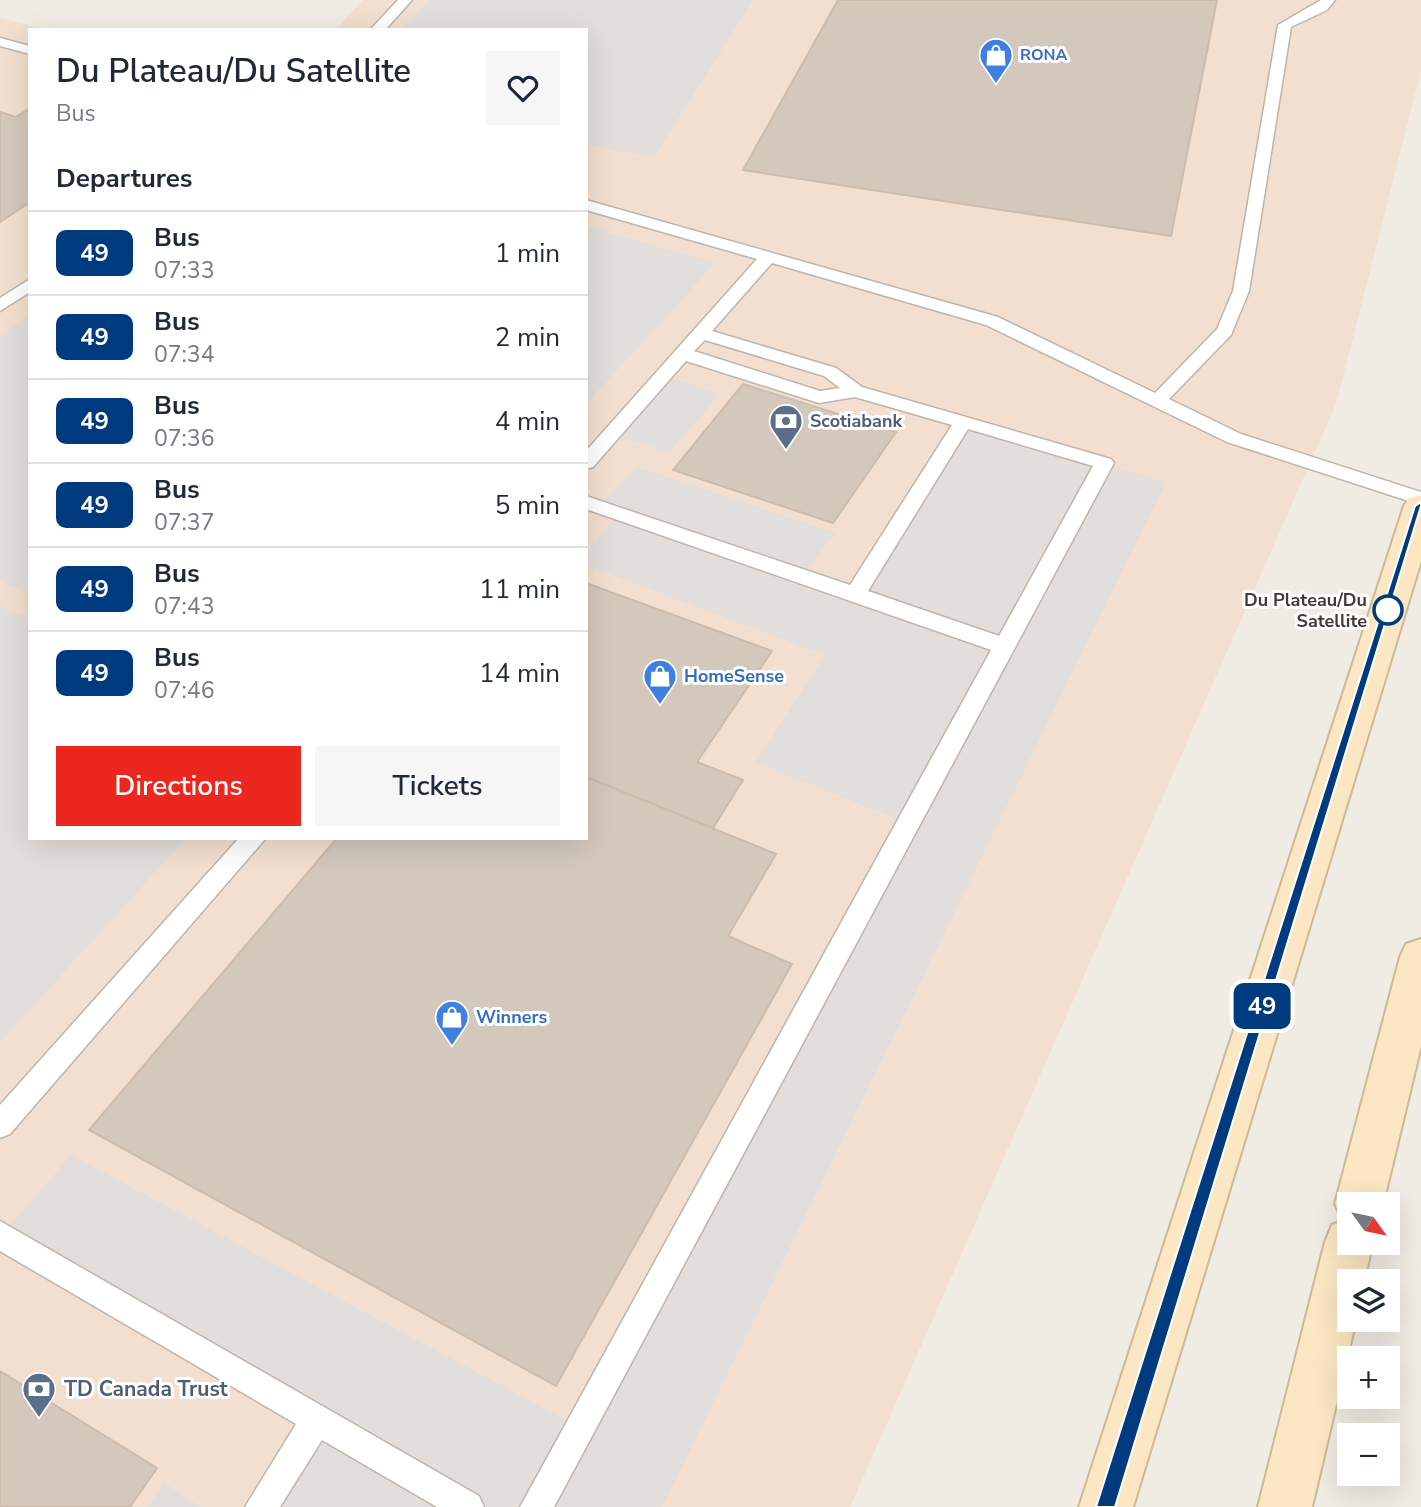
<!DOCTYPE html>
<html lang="en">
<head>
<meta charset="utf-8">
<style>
	body { margin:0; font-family:"Nunito Sans",sans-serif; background:#f6f6f7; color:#1f2937; height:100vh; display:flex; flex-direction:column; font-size:26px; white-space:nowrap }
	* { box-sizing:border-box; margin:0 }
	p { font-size:23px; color:#747a83 }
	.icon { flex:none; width:38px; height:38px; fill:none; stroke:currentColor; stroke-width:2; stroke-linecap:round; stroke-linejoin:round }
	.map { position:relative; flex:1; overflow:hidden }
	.panel { position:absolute; left:28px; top:28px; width:560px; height:812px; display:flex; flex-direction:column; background:#fff; border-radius:0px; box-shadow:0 7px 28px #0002 }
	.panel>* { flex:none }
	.badge { padding:0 14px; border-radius:10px; font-size:24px; line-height:46px }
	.needle { width:46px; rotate:123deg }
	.controls { position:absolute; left:1337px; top:1192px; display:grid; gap:14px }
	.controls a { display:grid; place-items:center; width:63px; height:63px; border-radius:0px; background:#fff; box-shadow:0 7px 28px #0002; font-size:35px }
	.map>.badge { position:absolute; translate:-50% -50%; box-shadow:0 0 0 4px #fff }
	h2 { padding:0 28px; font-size:26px; line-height:63px }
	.round { display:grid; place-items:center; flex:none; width:74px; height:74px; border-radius:0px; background:#f6f6f7 }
	.head { display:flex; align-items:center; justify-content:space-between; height:119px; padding:0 28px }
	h1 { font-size:33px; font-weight:600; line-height:52px }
	.button { display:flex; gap:14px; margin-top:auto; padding:14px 28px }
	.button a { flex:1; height:80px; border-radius:0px; background:#ec271f; color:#fff; font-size:28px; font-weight:600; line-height:80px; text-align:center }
	.button a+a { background:#f6f6f7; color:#1f2937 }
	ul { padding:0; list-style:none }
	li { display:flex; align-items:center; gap:21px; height:84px; padding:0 28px; border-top:2px solid #e0e1e3 }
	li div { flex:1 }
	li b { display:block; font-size:26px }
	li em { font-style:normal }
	li .badge { min-width:77px; font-weight:700; text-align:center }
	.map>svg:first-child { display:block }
	.commercial { fill:#f2dfcf }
	.parking { fill:#e1dedc }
	.building { fill:#d4c8bd; stroke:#cbbcad; stroke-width:2 }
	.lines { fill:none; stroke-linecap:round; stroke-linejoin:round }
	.lane-casing { stroke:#beb5aa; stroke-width:3 }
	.secondary-casing { stroke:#ceb996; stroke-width:4 }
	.lane { fill:#fff; fill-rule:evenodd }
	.secondary { fill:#fbe7c3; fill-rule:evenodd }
	.line { fill:#003b80; stroke:#fff; stroke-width:2 }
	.stop-dot { fill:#fff; stroke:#003b80; stroke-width:3.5 }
	.labels { text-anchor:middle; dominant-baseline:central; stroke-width:6; stroke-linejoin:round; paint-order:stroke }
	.far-shop-label { font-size:16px; font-weight:bold; fill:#366cbe; stroke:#fff; text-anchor:start }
	.service-label { font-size:18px; font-weight:bold; fill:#4e5e75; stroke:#fff; text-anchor:start }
	.stop-label { font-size:18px; font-weight:bold; fill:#423b34; stroke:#fff; text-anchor:end }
	.shop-label { font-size:18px; font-weight:bold; fill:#366cbe; stroke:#fff; text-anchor:start }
	.near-service-label { font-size:21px; font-weight:bold; fill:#4e5e75; stroke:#fff; text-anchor:start }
</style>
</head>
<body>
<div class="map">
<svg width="1421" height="1507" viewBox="0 0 1421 1507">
	<rect width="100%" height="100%" fill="#f0ebe3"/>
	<!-- commercial -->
	<polygon class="commercial" points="363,0 1421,0 1421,71 1336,404 850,1507 0,1507 0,18 49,30 30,30 30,838 586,838 586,30 335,30"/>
	<!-- parking -->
	<g class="parking">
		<polygon points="430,0 753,0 654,157 586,145 586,30 402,30"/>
		<polygon points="586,226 715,263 586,404"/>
		<polygon points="30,315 30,594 0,581 0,336"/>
		<polygon points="664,376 720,394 669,452 612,434"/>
		<polygon points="963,422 1166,482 662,1507 261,1507 317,1421 1,1236 71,1155 579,1427 907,823 756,762 825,655 586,565 586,553 618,514 599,506 637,467 835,533 802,576 855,595"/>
		<polygon points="0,606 30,618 30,838 186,838 0,1042"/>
		<polygon points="164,1483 200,1507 148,1507"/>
	</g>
	<!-- building -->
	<g class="building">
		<polygon points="838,0 1217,0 1171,236 743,170"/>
		<polygon points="27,110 30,111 30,202 0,222 0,112 16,117"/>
		<polygon points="743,384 896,432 833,523 673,470"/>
		<polygon points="586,583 772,651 697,762 743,780 713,828 586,777"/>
		<polygon points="586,777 776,854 728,936 792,964 556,1386 89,1130 337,838 586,838"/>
		<polygon points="0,1371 157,1468 130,1507 0,1507"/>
	</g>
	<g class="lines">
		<defs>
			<g id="lane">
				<polygon points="398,0 412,0 385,30 370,30"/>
				<path d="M1321,0h14l-8,10 -36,17 -42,264 -18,44 -62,64 72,35 180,58v13l-194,-63 -241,-117 -214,-62 -60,68 124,37 26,19 249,72 3,4 -560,1044h-34l471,-857 -405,-141v-13l264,89 102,-160 -97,-28 -36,6 -133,-42 -93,106 -7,2v-18l171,-192 -171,-49v-10l412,117 157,76 62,-64 16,-38 45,-266zM705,340l119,36 16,12 -20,3 -126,-40zM968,429l125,37 -94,170 -131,-45z"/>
				<polygon points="0,38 30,46 30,54 0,46"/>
				<polygon points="30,279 30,292 0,311 0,298"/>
				<polygon points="239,838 266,838 10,1134 0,1138 0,1105"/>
				<polygon points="0,1221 479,1496 484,1507 437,1507 322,1440 280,1507 245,1507 296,1424 0,1251"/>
			</g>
			<g id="secondary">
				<polygon points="1421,495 1421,561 1133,1507 1079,1507 1404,506 1409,498"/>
				<polygon points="1421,939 1421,1046 1383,1204 1349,1204 1349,1242 1373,1242 1364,1281 1349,1281 1349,1320 1356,1320 1312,1507 1258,1507 1325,1242 1332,1225 1343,1221 1335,1204 1400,957 1406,944"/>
			</g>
		</defs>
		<!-- lane casing -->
		<use href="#lane" class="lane-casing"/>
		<!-- secondary casing -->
		<use href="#secondary" class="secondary-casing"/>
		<!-- lane -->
		<use href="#lane" class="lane"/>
		<!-- secondary -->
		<use href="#secondary" class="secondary"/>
	</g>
	<!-- line -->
	<polygon class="line" points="1421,502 1421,506 1115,1507 1096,1507 1415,506"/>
	<!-- icons -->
	<defs>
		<symbol id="shop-pin" viewBox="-11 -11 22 30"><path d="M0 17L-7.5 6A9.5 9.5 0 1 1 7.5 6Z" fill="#3f7fe0" stroke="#fff"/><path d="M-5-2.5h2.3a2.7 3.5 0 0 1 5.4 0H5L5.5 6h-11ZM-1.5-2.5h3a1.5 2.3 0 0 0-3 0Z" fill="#fff"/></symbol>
		<symbol id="bank-pin" viewBox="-11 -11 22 30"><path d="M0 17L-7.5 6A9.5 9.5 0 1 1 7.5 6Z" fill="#5c6f8a" stroke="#fff"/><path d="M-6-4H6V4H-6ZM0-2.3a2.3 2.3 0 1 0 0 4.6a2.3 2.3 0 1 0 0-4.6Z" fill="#fff"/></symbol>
	</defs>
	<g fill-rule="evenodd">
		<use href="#shop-pin" x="977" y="36" width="38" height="52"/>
		<use href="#bank-pin" x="767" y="402" width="38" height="52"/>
		<use href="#shop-pin" x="641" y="657" width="38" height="52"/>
		<use href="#shop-pin" x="433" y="998" width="38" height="52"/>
		<use href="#bank-pin" x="20" y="1370" width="38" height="52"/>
	</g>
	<!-- markers -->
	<circle class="stop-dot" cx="1388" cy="610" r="14"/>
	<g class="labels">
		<!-- far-shop labels -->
		<g class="far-shop-label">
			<text x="1020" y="55">RONA</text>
		</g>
		<!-- service labels -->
		<g class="service-label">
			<text x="810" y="421">Scotiabank</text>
		</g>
		<!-- stop labels -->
		<g class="stop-label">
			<text x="1367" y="600">Du Plateau/Du<tspan x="1367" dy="21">Satellite</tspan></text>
		</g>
		<!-- shop labels -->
		<g class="shop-label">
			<text x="684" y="676">HomeSense</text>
			<text x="476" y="1017">Winners</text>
		</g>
		<!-- near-service labels -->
		<g class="near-service-label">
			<text x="64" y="1389">TD Canada Trust</text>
		</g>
	</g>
</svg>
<div class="controls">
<a><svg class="needle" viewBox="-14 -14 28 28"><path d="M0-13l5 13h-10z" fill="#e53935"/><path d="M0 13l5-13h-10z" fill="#747a83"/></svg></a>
<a><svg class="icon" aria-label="layers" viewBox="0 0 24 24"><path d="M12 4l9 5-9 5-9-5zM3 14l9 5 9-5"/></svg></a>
<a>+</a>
<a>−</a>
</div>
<b class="badge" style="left:1262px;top:1006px;background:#003b80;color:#fff">49</b>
<section class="panel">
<div class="head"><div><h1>Du Plateau/Du Satellite</h1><p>Bus</p></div><a class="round"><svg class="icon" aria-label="heart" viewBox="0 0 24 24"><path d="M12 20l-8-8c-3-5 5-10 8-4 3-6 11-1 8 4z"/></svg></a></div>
<h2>Departures</h2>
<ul>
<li><span class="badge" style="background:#003b80;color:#fff">49</span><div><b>Bus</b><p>07:33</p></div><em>1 min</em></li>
<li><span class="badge" style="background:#003b80;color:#fff">49</span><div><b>Bus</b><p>07:34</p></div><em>2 min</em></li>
<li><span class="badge" style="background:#003b80;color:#fff">49</span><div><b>Bus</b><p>07:36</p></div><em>4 min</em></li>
<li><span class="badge" style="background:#003b80;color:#fff">49</span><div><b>Bus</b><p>07:37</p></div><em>5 min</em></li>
<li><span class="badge" style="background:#003b80;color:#fff">49</span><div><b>Bus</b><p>07:43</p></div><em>11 min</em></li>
<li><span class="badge" style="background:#003b80;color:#fff">49</span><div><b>Bus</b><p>07:46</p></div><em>14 min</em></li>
</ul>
<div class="button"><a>Directions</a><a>Tickets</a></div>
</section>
</div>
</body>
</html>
